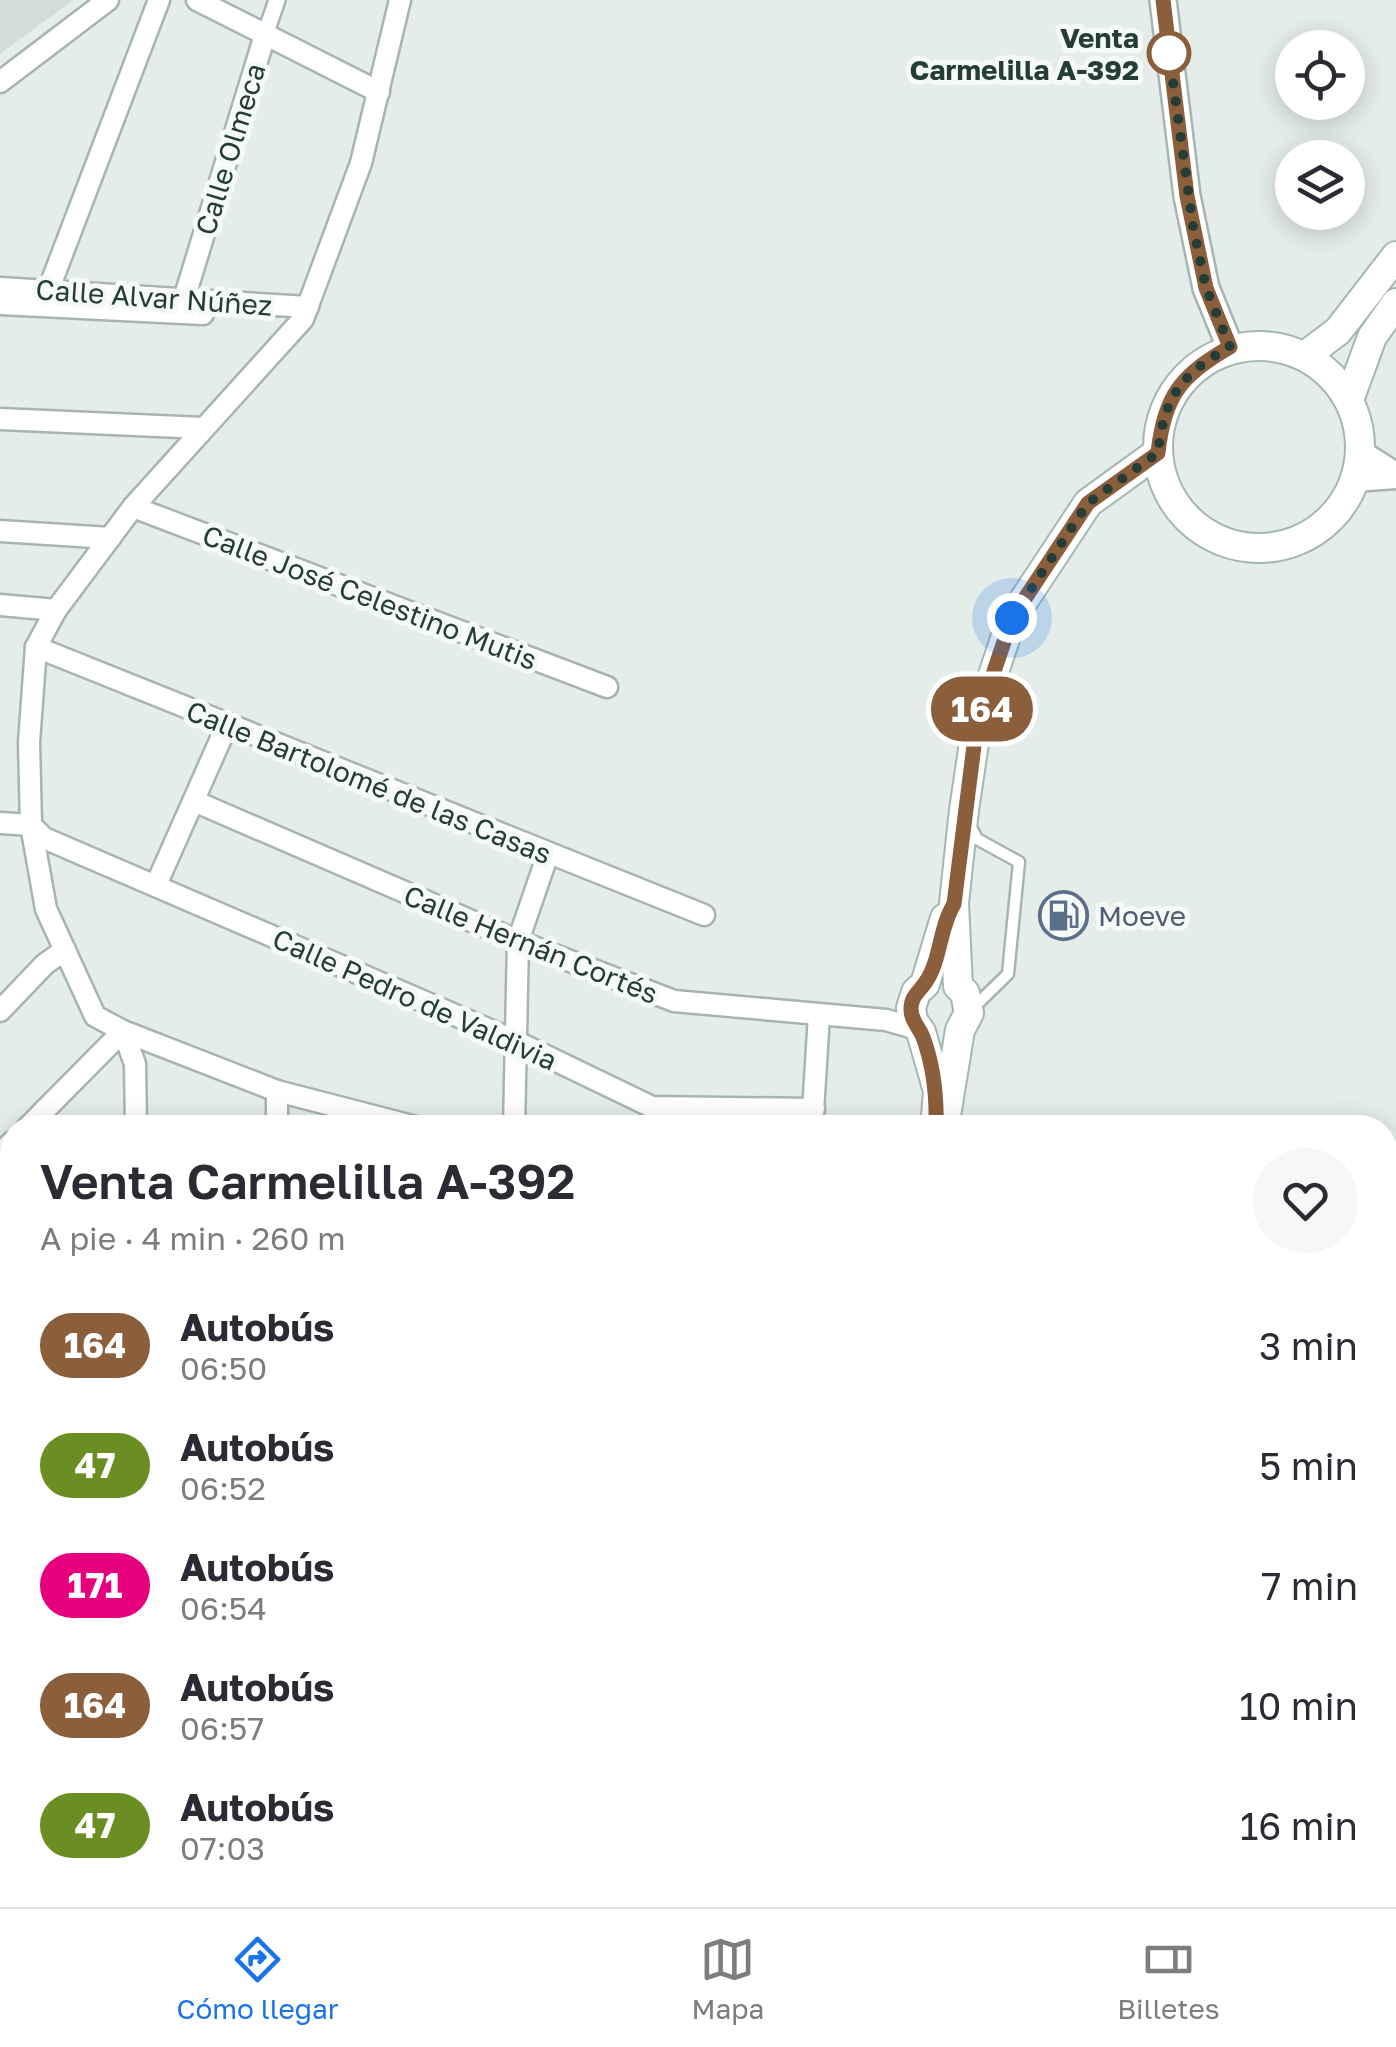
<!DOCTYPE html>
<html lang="es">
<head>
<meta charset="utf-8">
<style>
	body { margin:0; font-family:"Golos Text",sans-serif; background:#f7f7f7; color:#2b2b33; height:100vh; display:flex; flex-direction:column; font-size:38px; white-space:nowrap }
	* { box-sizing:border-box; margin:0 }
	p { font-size:32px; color:#7c7c81 }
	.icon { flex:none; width:55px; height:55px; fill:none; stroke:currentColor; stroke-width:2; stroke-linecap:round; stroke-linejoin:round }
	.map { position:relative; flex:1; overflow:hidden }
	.drawer { position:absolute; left:0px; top:1115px; width:1398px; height:792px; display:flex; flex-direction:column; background:#fff; border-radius:40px 40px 0 0; box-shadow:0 5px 25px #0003 }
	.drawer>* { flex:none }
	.badge { padding:0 20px; border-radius:32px; font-size:35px; line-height:65px }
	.controls { position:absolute; left:1275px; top:30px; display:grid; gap:20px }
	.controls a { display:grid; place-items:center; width:90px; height:90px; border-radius:50%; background:#fff; box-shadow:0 5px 25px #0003; font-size:50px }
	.you { position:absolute; width:50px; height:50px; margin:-25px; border:8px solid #fff; border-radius:50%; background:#1a73e8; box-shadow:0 0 0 15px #1a73e833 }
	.map>.badge { position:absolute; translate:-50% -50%; box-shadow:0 0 0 5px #fff }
	.round { display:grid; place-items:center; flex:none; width:105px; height:105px; border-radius:52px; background:#f7f7f7 }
	.overview { display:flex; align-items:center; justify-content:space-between; height:170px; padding:0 40px }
	h1 { font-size:48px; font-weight:600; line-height:75px }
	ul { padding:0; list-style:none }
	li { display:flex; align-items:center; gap:30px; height:120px; padding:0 40px }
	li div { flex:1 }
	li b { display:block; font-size:38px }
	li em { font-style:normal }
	li .badge { min-width:110px; font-weight:700; text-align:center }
	.menu { display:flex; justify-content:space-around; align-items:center; height:140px; border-top:2px solid #e1e1e2; background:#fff; font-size:28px; color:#7c7c81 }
	.menu a { display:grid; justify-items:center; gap:5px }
	.menu .selected { color:#1a73e8 }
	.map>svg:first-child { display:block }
	.built { fill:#d3ddd8 }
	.green { fill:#beddc6 }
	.water { fill:#8fc7cf }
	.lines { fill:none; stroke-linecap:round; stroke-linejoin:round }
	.service-casing { stroke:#a7b5b0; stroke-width:15 }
	.pedestrian-casing { stroke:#a7b5b0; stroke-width:20 }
	.minor-casing { stroke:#a7b5b0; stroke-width:25 }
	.tertiary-casing { stroke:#a7b5b0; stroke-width:30 }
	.secondary-casing { stroke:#a3b8b0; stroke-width:32 }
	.service { stroke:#fff; stroke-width:10 }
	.pedestrian { stroke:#fff; stroke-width:15 }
	.minor { stroke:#fff; stroke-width:20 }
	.tertiary { stroke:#fff; stroke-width:25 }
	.secondary { stroke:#fff; stroke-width:28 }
	.line-casing { stroke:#fff; stroke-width:22 }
	.line { stroke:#8b5e3c; stroke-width:15 }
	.walk { stroke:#243e37; stroke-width:10; stroke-dasharray:0 18 }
	.stop-dot { fill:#fff; stroke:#8b5e3c; stroke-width:5 }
	.labels { text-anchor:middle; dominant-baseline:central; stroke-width:10; stroke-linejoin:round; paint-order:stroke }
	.stop-label { font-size:28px; font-weight:bold; fill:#243e37; stroke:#f5faf7; text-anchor:end }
	.street-label { font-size:28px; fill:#243e37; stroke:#f5faf7 }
	.service-label { font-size:28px; fill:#4e5e75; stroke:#f5faf7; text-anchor:start }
</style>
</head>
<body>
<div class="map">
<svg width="1396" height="1907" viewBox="0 0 1396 1907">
	<rect width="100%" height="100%" fill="#e4ede9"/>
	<!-- built -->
	<polygon class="built" points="0,0 73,0 0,54"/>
	<!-- green -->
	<g class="green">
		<polygon points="1385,1641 1396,1651 1396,1813 1385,1806"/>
		<polygon points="647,1895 996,1895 985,1907 637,1907"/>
	</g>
	<!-- water -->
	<g class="water">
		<polygon points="1385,1825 1396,1831 1396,1884 1385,1877"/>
		<polygon points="1020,1895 1105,1895 1088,1907 1002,1907"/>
	</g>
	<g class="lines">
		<defs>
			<polyline id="service" points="971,827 977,839 1019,862 1008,974 973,1008"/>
			<g id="pedestrian">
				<polyline points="265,35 277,0"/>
				<polyline points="103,1907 110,1895"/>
			</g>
			<g id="minor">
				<polyline points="197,0 379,92"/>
				<polyline points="400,0 361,163 303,319 133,507 56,610 36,647 29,742 31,825 46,909 95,1016 123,1031 277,1091 420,1128"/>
				<polyline points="0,82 108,0"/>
				<polyline points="0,288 308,307"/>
				<polyline points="48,291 159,0"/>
				<polyline points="184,299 265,35"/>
				<polyline points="0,304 203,314"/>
				<polyline points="0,419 203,428"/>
				<polyline points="1360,450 1396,473"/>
				<polyline points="1354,481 1396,478"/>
				<polyline points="133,507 607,687"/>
				<polyline points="0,531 110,538"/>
				<polyline points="0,605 56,610"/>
				<polyline points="36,647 704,915"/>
				<polyline points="194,801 518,941 674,1001 886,1020 918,1029"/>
				<polyline points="0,823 31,825 44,838 513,1040 652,1107 814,1109"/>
				<polyline points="156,885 227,725"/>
				<polyline points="0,1011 45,964 65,950"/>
				<polyline points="27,1128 123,1031 135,1064 136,1128"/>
				<polyline points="277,1128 277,1091"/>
				<polyline points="514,1128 518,941 548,854"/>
				<polyline points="812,1128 819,1015"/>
				<polyline points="0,1154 12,1142"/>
				<polyline points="0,1320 11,1275"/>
				<polyline points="0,1612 12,1620"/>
				<polyline points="0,1695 12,1676"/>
				<polyline points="52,1895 52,1907"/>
				<polyline points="270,1895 291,1907"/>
				<polyline points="534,1895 550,1907"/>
				<polyline points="318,1907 322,1895"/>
				<polyline points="417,1907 422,1895"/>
				<polyline points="594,1907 604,1895"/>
			</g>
			<polyline id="tertiary" points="1163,0 1187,196 1206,288 1230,347"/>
			<g id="secondary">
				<circle cx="1259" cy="447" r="101"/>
				<polyline points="1305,356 1338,331 1396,256"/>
				<polyline points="1349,400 1372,337 1396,303"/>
				<polyline points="936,1116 938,1091 921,1032 913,1021 911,1008 916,992 925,984 945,918"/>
				<polyline points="944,1128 960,1030 969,1013 965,993 958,986 954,903 964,810 977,723 1012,618 1088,503 1157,453"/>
				<polyline points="341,1907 347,1895"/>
			</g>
		</defs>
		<!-- service casing -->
		<use href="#service" class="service-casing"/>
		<!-- pedestrian casing -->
		<use href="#pedestrian" class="pedestrian-casing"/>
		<!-- minor casing -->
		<use href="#minor" class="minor-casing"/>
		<!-- tertiary casing -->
		<use href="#tertiary" class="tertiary-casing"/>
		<!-- secondary casing -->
		<use href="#secondary" class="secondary-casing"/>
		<!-- service -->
		<use href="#service" class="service"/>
		<!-- pedestrian -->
		<use href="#pedestrian" class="pedestrian"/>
		<!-- minor -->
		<use href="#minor" class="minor"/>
		<!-- tertiary -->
		<use href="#tertiary" class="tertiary"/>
		<!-- secondary -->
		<use href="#secondary" class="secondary"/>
	</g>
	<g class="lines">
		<defs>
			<path id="line" d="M936,1128c1,-32 -2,-61 -13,-91 -4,-10 -12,-16 -12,-28 0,-13 8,-17 14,-26 16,-22 14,-55 29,-79l23,-182 35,-104 76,-115 70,-50c6,-57 23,-78 72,-106l-24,-59 -19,-92 -24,-196"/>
		</defs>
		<!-- line casing -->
		<use href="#line" class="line-casing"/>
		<!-- line -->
		<use href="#line" class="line"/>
		<!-- walk -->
		<path class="walk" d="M1012,618l76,-115 70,-50c6,-57 23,-78 72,-106l-24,-59 -13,-62 -24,-173"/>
	</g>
	<!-- icons -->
	<defs>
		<symbol id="fuel-ring" viewBox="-11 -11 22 22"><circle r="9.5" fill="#f5faf7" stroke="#5c6f8a" stroke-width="1.5"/><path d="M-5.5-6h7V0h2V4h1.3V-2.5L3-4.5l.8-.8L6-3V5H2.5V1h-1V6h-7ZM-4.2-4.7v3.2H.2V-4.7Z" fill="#5c6f8a"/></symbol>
	</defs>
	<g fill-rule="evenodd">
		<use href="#fuel-ring" x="1036" y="888" width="55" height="55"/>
	</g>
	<!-- markers -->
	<circle class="stop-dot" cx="1169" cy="53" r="20"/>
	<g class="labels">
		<!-- stop labels -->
		<g class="stop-label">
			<text x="1139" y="37">Venta<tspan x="1139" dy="32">Carmelilla A-392</tspan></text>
		</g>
		<!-- street labels -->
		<g class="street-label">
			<text transform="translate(230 149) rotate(-73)">Calle Olmeca</text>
			<text transform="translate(154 297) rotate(4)">Calle Alvar Núñez</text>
			<text transform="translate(370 597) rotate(21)">Calle José Celestino Mutis</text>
			<text transform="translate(369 782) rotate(22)">Calle Bartolomé de las Casas</text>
			<text transform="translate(531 944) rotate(22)">Calle Hernán Cortés</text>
			<text transform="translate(415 999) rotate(24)">Calle Pedro de Valdivia</text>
		</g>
		<!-- service labels -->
		<g class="service-label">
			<text x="1098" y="915">Moeve</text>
		</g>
	</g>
</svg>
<div class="controls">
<a><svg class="icon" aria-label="locate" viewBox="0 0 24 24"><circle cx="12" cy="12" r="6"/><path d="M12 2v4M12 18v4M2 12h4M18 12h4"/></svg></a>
<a><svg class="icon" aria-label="layers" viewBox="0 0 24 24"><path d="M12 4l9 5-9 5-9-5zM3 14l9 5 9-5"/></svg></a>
</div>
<div class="you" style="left:1012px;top:618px"></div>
<b class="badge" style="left:982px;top:709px;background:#8b5e3c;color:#fff">164</b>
<section class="drawer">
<div class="overview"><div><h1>Venta Carmelilla A-392</h1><p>A pie · 4 min · 260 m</p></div><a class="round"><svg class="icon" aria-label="heart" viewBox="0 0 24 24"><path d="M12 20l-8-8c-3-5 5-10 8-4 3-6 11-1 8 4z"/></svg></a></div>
<ul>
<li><span class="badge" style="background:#8b5e3c;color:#fff">164</span><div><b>Autobús</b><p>06:50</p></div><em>3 min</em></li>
<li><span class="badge" style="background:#6b8e23;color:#fff">47</span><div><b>Autobús</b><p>06:52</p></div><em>5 min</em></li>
<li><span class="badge" style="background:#e6007e;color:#fff">171</span><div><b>Autobús</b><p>06:54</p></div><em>7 min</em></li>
<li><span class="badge" style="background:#8b5e3c;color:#fff">164</span><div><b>Autobús</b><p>06:57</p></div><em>10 min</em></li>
<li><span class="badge" style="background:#6b8e23;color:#fff">47</span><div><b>Autobús</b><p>07:03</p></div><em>16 min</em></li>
</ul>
</section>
</div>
<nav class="menu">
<a class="selected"><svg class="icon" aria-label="directions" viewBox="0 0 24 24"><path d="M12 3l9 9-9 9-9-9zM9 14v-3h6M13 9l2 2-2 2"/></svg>Cómo llegar</a>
<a><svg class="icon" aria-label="map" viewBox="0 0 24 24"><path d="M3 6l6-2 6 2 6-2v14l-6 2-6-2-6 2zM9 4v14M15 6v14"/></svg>Mapa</a>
<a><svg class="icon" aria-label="tickets" viewBox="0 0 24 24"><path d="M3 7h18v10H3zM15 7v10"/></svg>Billetes</a>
</nav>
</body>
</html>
